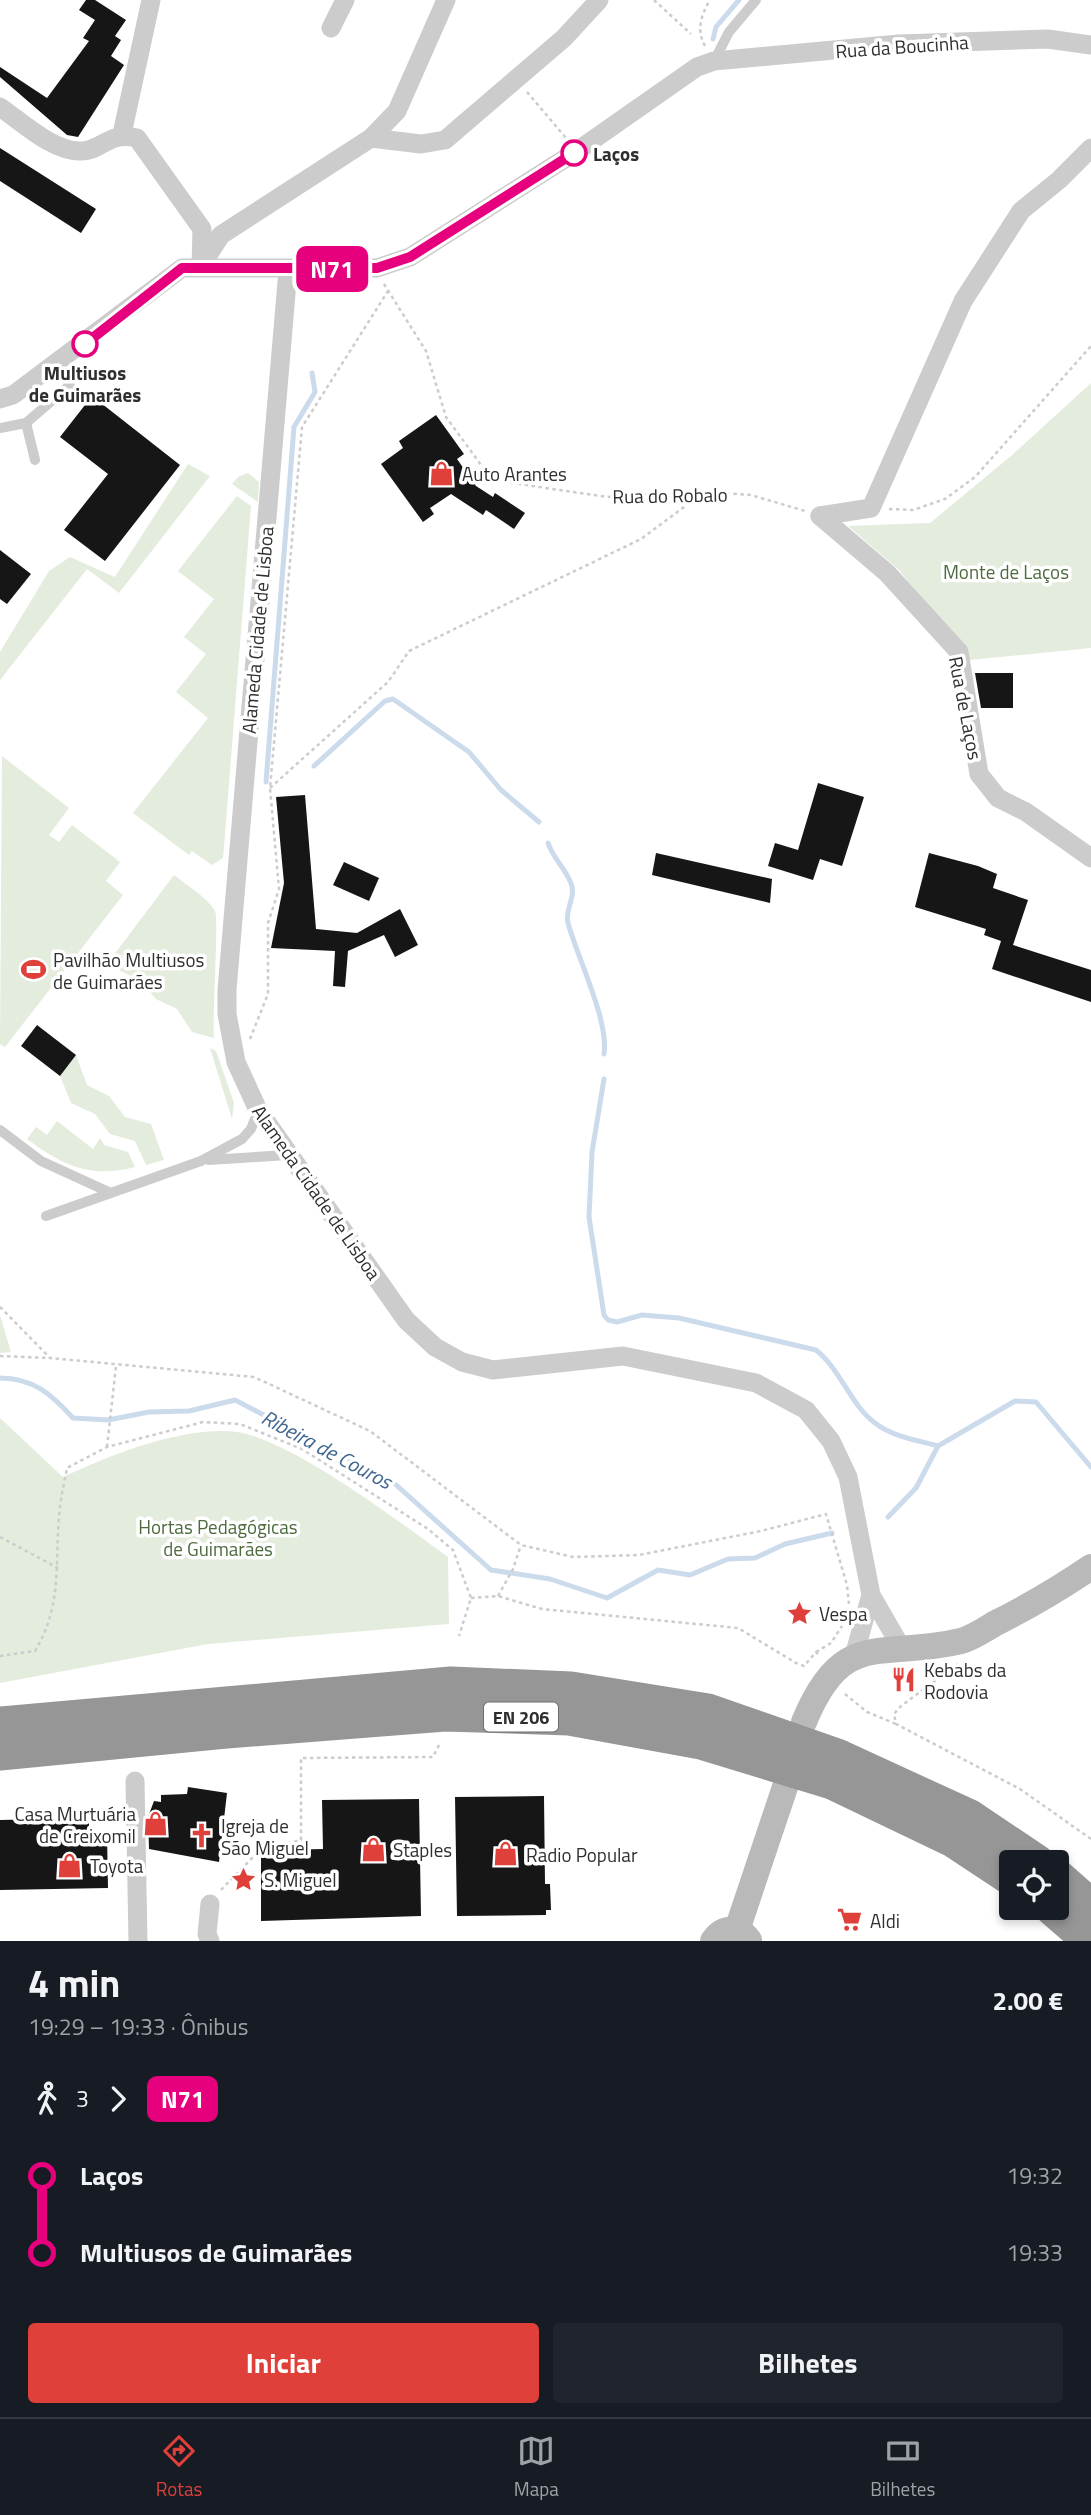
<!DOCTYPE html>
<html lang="pt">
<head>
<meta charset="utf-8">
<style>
	body { margin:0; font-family:"Titillium Web",sans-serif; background:#20242c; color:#f1f3f6; height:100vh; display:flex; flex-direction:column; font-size:26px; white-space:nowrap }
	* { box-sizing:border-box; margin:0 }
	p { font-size:23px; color:#9ea1a6 }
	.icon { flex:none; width:38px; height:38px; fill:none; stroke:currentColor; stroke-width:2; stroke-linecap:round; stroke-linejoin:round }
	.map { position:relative; height:1941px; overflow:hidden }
	.sheet { display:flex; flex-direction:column; background:#171b24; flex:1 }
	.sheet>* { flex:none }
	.badge { padding:0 14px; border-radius:10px; font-size:24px; line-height:46px }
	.fabs { position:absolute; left:999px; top:1850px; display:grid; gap:14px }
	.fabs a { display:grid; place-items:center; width:70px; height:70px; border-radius:7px; background:#171b24; box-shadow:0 4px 10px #0003; font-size:35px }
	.map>.badge { position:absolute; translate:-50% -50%; box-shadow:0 0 0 4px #fff }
	.legs { display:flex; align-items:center; gap:10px; height:77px; padding:0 28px; font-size:23px }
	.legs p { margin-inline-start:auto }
	.summary { display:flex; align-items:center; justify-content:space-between; height:119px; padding:0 28px }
	h1 { font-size:38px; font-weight:700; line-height:52px }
	.primary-button { display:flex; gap:14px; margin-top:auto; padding:14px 28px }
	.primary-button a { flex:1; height:80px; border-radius:7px; background:#df4039; color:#fff; font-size:28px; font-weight:700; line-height:80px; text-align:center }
	.primary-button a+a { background:#20242c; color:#f1f3f6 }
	ul { padding:0 28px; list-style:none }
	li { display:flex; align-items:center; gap:24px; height:77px; font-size:26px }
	li i { display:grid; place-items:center; width:10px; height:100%; margin:0 9px; background:currentColor }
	li i::after { content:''; width:18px; height:18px; margin:-9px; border:5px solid; border-radius:50%; background:#171b24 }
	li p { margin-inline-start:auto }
	li:first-child i { background:linear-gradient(#0000 50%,currentColor 0) }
	li:last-child i { background:linear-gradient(currentColor 50%,#0000 0) }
	.dock { display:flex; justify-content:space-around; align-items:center; height:98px; border-top:2px solid #363941; background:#171b24; font-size:19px; color:#9ea1a6 }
	.dock a { display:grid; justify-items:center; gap:4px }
	.dock .selected { color:#df4039 }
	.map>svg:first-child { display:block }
	.green { fill:#e4ecde }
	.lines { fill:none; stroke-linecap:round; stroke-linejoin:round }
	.stream { stroke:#cbdbeb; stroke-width:5 }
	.building { fill:#161616 }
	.path { stroke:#ccc; stroke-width:2.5; stroke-dasharray:3.5 3.5; stroke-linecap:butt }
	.lane { stroke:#ccc; stroke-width:10 }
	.street { stroke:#ccc; stroke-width:19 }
	.secondary { stroke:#b9b9b9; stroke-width:26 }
	.highway { stroke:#969696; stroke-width:35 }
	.line-1-casing { stroke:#fff; stroke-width:16 }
	.line-1 { stroke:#e6007e; stroke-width:10 }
	.stop-1-dot { fill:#fff; stroke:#e6007e; stroke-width:3.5 }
	.labels { text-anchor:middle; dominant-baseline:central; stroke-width:7; stroke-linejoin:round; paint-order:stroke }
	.shield { fill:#fff; stroke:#6d6d6d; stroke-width:2 }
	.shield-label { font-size:18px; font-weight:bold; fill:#2f2f2f }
	.street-label { font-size:19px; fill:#2f2f2f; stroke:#fff }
	.stop-label { font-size:19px; font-weight:bold; fill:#2f2f2f; stroke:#fff; text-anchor:start }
	.poi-label { font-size:19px; fill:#2f2f2f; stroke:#fff; text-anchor:start }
	.park-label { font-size:19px; fill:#4d6a3e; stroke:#fff }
	.water-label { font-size:21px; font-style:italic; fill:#40678f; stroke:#fff }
</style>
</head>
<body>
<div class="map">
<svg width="1091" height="1941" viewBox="0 0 1091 1941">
	<rect width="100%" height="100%" fill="#fff"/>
	<!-- green -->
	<g class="green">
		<polygon points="1091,383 1091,648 969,660 899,570 848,526 930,523 1011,456"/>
		<polygon points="188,464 210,476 119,593 87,569 0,680 0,652 49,571 70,557 115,577"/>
		<polygon points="248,473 259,482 258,502 232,484 238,477"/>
		<polygon points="237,496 251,506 224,847 223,858 212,865 192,851 189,855 133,813 208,718 176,692 206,654 184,637 214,599 178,571"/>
		<polygon points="2,756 69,808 49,835 59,842 72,825 120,862 106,881 123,895 5,1047 0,1044"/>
		<path d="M174,875c12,10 33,22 41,36 4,7 -3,107 -1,127l-22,-6 -15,-23 -21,-10 -16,-18 -21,-11 -9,-10z"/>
		<polygon points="210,1048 216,1051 234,1103 232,1119"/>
		<polygon points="76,1055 87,1085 109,1096 125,1117 151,1124 164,1160 146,1165 135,1141 110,1134 95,1114 71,1103 60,1076"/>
		<path d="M57,1121l36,28 7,-11 4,7 24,7 7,15c-45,12 -73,-2 -108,-28l9,-12 11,8z"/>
		<polygon points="0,1315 11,1352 0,1353"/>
		<path d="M0,1418l63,59c47,-22 122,-52 174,-45 55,8 164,91 211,125l1,67 -241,20 -208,39z"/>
	</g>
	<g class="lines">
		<!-- stream -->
		<g class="stream">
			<polyline points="713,39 716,27 739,0"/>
			<polyline points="314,766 385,701 393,699 469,752 501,790 539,822"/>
			<polyline points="266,782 294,427 315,392 312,373"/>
			<path d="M548,843c5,15 16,24 22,38 8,16 -6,27 -2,42 9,34 41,97 36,131"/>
			<path d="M604,1079l-12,73 -3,65 15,98 4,5 9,2 25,-7 37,3 137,32c25,20 34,54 59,73 18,14 42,17 63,23"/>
			<path d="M0,1378c34,0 52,17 73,40l35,2 41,-8 40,-1 46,-11 159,83 97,87 59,9 57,19 51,-28 32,5 38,-16 27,-1 30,-14 47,-11"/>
			<polyline points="888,1517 916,1488 938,1446 1015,1401 1036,1402 1091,1467"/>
		</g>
	</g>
	<!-- building -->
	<g class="building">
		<polygon points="86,0 95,0 126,20 115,36 121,40 111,56 124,65 78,137 67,135 0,77 0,67 47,98 89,41 83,38 95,20 79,10"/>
		<polygon points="0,148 96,209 81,233 0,181"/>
		<polygon points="92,396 180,465 105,561 64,530 108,474 60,437"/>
		<polygon points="436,415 464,454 457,459 476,486 493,497 495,493 525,513 514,529 486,510 483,515 451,494 430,508 434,514 423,522 381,464 403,448 399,441"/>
		<polygon points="0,550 31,574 7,604 0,599"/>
		<polygon points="975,673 1013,673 1013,708 981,708"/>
		<polygon points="818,783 864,797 842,866 820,859 813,880 768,866 775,843 798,850"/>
		<polygon points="305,795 316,929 357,933 400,909 418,945 395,957 384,935 348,951 345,987 333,986 335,951 271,948 284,883 276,797"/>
		<polygon points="656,853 772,879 770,903 652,875"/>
		<polygon points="929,853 978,866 997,874 993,888 1028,900 1013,945 1091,970 1091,1002 992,969 1001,941 984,935 986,929 915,907"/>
		<polygon points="344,862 379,878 369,901 333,885"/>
		<polygon points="37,1025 76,1055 60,1076 21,1046"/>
		<polygon points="188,1787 227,1793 219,1862 149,1849 148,1817 154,1801 161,1802 161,1795 187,1794"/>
		<polygon points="544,1796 545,1884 550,1884 551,1910 546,1910 546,1915 457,1916 455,1797"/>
		<polygon points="419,1799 421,1916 261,1921 261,1856 279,1856 279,1850 323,1849 322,1800"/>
		<polygon points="89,1818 89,1834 107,1834 108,1888 0,1890 0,1820"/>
	</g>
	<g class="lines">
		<!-- path -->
		<g class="path">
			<polyline points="654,0 691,34"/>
			<path d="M705,46c-9,-16 -4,-31 5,-46"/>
			<polyline points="527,92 566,138"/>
			<polyline points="384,284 426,351 446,417 492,480 607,497 694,491 751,495 805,511"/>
			<polyline points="889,509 913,510 945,499 975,477 1091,346"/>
			<polyline points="270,788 388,682 409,651 641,539 684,507 693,491"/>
			<polyline points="250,1039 268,994 268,923 279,889 270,788 302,427 388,291"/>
			<polyline points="0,1307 50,1358 254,1377 370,1431 521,1545 573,1557 639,1555 761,1531 826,1514 847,1585 849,1605"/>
			<polyline points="0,1356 49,1358"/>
			<polyline points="107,1447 116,1366"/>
			<polyline points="0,1537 58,1568"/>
			<polyline points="498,1596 513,1569 521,1545"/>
			<polyline points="471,1598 498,1596 542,1609 738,1628 796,1663 804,1666 816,1652 820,1656"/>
			<polyline points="816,1652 831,1643 842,1626"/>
			<path d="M0,1656l35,-5c27,-45 20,-85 24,-134 1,-17 5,-33 8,-49l40,-21 96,-25 37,2 62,25 126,80 25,21 18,48 -12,38"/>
			<polyline points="958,1664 901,1706 894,1714 896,1724 1020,1789 1091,1839"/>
			<polyline points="845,1694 867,1712 896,1724"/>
			<polyline points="221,1890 260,1850 301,1840 301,1758 433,1757 440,1743"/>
		</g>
		<!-- lane -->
		<g class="lane">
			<polyline points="714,61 729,32 756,0"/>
			<polyline points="26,423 70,385"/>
			<polyline points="0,428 26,423 35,460"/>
			<polyline points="0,1130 41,1161 111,1193"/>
			<polyline points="209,1160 287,1155"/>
			<polyline points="46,1216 201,1161 242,1139 251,1129 258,1111"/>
		</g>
		<!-- street -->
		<g class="street">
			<polyline points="331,28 345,0"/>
			<path d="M0,107c22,15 53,45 81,44 21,0 27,-20 56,-13l65,91 -1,37 20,-31 150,-97 26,-27 49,-111"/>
			<polyline points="122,134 151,0"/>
			<polyline points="371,138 421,144 445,140 564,38 599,0"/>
			<polyline points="288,270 227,990 227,1014 236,1062 258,1110 406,1320 435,1347 462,1362 493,1370 623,1356 756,1383 806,1410 831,1441 848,1477 871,1595 901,1647"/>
			<polyline points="0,399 13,395 182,268 377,268 410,257 577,151 697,67 714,61 899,44 1048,39 1091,45"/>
			<polyline points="820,516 871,508 963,301 1021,211 1059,180 1091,148"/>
			<polyline points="820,516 887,573 959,652 979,774 998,798 1026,812 1091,858"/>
			<polyline points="854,1656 871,1595"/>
			<polyline points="135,1781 138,1941"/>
			<polyline points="210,1941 207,1934 210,1904"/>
		</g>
		<!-- secondary -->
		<g class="secondary">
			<path d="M804,1722c39,-95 77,-62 157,-81 11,-3 23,-11 33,-17 34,-17 66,-36 97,-57"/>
			<polyline points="737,1930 786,1784"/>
			<path d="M713,1941c10,-15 25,-15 36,-1"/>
		</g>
		<!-- highway -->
		<g class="highway">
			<polyline points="0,1724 451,1684 571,1689 708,1711 837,1756 970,1817 1037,1862"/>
			<polyline points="0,1753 226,1731 445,1714 569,1718 701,1742 832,1782 953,1840 1012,1879"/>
			<polyline points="1057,1876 1091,1906"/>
			<polyline points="1052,1908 1090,1941"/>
		</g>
	</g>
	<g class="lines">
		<defs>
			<polyline id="line-1" points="85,344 182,268 377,268 410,257 574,153"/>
		</defs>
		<!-- line-1 casing -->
		<use href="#line-1" class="line-1-casing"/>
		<!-- line-1 -->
		<use href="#line-1" class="line-1"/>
	</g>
	<!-- icons -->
	<defs>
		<symbol id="shop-bare" viewBox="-9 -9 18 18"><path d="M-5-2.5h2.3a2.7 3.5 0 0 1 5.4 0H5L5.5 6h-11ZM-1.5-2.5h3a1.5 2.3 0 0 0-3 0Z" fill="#df4039" stroke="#fff" stroke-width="2.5" paint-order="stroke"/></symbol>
		<symbol id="stadium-bare" viewBox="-9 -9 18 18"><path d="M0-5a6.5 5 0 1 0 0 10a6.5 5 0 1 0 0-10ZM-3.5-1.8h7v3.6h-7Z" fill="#df4039" stroke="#fff" stroke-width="2.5" paint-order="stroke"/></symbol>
		<symbol id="sight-bare" viewBox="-9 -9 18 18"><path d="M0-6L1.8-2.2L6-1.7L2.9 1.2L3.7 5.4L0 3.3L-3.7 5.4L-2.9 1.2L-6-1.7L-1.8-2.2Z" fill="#df4039" stroke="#fff" stroke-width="2.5" paint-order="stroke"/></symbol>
		<symbol id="restaurant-bare" viewBox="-9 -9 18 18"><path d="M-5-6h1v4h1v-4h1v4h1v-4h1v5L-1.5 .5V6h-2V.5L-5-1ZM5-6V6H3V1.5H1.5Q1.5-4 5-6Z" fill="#df4039" stroke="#fff" stroke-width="2.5" paint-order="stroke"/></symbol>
		<symbol id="church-bare" viewBox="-9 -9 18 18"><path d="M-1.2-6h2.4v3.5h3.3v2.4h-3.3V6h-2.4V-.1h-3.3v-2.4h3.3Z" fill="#df4039" stroke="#fff" stroke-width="2.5" paint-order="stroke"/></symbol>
		<symbol id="supermarket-bare" viewBox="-9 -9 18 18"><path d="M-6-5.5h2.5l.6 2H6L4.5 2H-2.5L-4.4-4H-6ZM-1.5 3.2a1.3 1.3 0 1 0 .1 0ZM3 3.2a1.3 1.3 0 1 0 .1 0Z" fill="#df4039" stroke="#fff" stroke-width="2.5" paint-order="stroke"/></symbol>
	</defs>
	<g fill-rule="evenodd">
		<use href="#shop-bare" x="424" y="456" width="35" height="35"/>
		<use href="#stadium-bare" x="16" y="952" width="35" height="35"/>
		<use href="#sight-bare" x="782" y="1596" width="35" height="35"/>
		<use href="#restaurant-bare" x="886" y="1662" width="35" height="35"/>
		<use href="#shop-bare" x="138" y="1806" width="35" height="35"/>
		<use href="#church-bare" x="184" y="1818" width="35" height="35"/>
		<use href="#shop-bare" x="356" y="1832" width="35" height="35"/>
		<use href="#shop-bare" x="488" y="1836" width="35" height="35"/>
		<use href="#shop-bare" x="52" y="1848" width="35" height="35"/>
		<use href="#sight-bare" x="226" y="1862" width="35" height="35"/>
		<use href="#supermarket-bare" x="832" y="1902" width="35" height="35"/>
	</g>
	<!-- markers -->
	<g class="stop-1-dot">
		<circle cx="574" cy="153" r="12"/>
		<circle cx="85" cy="344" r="12"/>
	</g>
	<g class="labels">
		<!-- shield labels -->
		<rect class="shield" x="484" y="1702.5" width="74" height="29" rx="5"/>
		<g class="shield-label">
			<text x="521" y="1717">EN 206</text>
		</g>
		<!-- street labels -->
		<g class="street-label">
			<text transform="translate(902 46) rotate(-4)">Rua da Boucinha</text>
			<text transform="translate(670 495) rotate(-1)">Rua do Robalo</text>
			<text transform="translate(257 630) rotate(-85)">Alameda Cidade de Lisboa</text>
			<text transform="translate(966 708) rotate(79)">Rua de Laços</text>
			<text transform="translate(317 1192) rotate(55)">Alameda Cidade de Lisboa</text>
		</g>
		<!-- stop labels -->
		<g class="stop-label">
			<text x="593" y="153">Laços</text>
			<text x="85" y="372" text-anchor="middle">Multiusos<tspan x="85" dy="22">de Guimarães</tspan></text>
		</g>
		<!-- poi labels -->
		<g class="poi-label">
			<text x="462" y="473">Auto Arantes</text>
			<text x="53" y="959">Pavilhão Multiusos<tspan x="53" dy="22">de Guimarães</tspan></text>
			<text x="819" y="1613">Vespa</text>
			<text x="924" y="1669">Kebabs da<tspan x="924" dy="22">Rodovia</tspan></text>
			<text x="136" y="1813" text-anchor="end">Casa Murtuária<tspan x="136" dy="22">de Creixomil</tspan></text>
			<text x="221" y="1825">Igreja de<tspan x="221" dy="22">São Miguel</tspan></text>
			<text x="393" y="1849">Staples</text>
			<text x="526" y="1854">Radio Popular</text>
			<text x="90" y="1865">Toyota</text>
			<text x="264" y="1879">S. Miguel</text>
			<text x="870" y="1920">Aldi</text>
		</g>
		<!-- park labels -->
		<g class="park-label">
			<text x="1006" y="571">Monte de Laços</text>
			<text x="218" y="1526">Hortas Pedagógicas<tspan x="218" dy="22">de Guimarães</tspan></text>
		</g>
		<!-- water labels -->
		<g class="water-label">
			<text transform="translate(327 1449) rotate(28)">Ribeira de Couros</text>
		</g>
	</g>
</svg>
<div class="fabs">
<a><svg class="icon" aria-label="locate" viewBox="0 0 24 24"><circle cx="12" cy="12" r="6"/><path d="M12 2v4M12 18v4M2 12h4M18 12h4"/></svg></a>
</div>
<b class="badge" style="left:332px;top:269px;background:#e6007e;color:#fff">N71</b>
</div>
<section class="sheet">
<div class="summary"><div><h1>4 min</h1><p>19:29 – 19:33 · Ônibus</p></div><b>2.00 €</b></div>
<div class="legs"><svg class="icon" aria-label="walk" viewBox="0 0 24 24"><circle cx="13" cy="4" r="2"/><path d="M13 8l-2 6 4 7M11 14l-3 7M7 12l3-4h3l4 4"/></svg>3<svg class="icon" aria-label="forward" viewBox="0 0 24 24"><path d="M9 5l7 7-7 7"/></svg><b class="badge" style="background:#e6007e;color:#fff">N71</b></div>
<ul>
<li><i style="color:#e6007e"></i><b>Laços</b><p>19:32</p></li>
<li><i style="color:#e6007e"></i><b>Multiusos de Guimarães</b><p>19:33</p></li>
</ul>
<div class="primary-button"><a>Iniciar</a><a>Bilhetes</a></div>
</section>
<nav class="dock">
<a class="selected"><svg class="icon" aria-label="directions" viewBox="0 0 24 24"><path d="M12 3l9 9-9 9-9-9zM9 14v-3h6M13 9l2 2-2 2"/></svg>Rotas</a>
<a><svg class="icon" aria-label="map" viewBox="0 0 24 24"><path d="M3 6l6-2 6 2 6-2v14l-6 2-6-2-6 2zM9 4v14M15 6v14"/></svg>Mapa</a>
<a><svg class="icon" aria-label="tickets" viewBox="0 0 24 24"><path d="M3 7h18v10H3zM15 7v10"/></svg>Bilhetes</a>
</nav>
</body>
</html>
